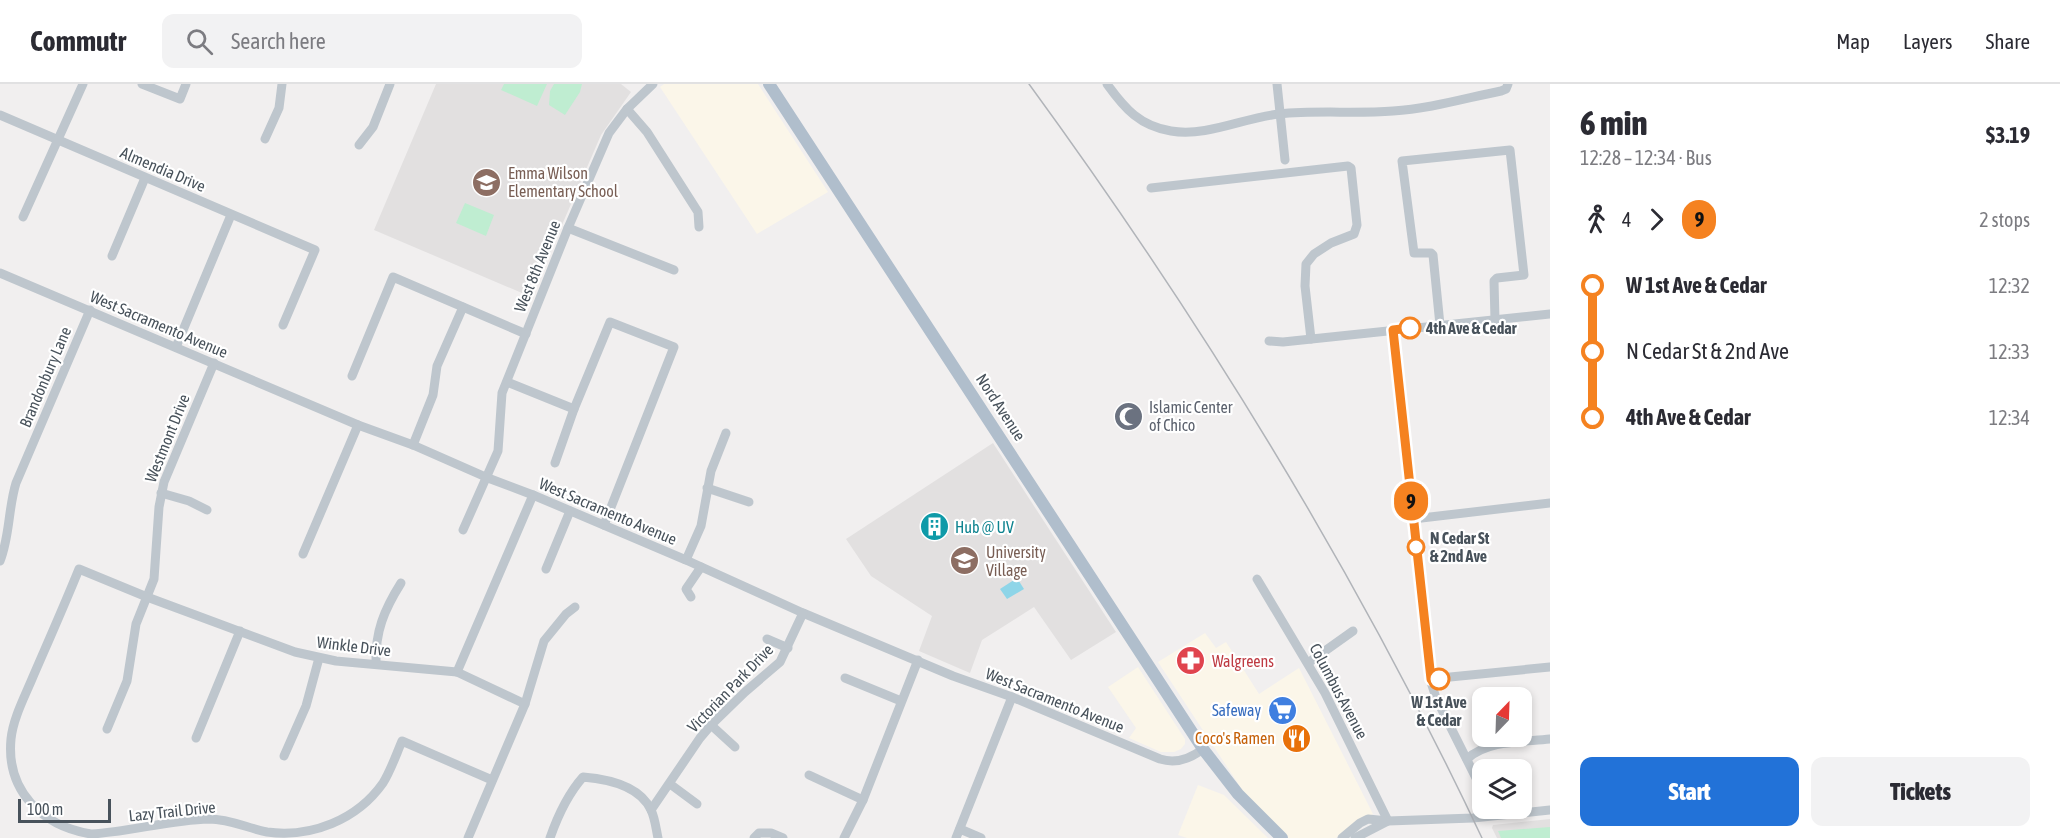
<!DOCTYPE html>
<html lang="en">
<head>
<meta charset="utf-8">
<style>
	body { margin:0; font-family:"Asap Condensed",sans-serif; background:#f2f2f3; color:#2b2b33; height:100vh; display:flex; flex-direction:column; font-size:22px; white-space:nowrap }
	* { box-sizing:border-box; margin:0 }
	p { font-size:20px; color:#7c7c81 }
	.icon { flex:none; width:33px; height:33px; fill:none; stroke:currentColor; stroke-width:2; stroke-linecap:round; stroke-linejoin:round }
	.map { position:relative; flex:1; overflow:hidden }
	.drawer { display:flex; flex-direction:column; background:#fff; width:510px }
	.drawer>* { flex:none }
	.badge { padding:0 12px; border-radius:20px; font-size:21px; line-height:39px }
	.needle { width:39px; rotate:23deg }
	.controls { position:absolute; left:1472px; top:603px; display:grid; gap:12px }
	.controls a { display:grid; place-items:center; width:60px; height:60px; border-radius:12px; background:#fff; box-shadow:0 3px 9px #0003; font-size:30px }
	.scale { position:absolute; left:18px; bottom:15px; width:93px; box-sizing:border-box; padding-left:6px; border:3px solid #48525b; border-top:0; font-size:16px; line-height:21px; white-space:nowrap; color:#48525b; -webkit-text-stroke:4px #fff; paint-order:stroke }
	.map>.badge { position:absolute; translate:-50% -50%; box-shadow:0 0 0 3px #fff }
	.legs { display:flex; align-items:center; gap:9px; height:66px; padding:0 30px; font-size:20px }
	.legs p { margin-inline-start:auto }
	.head { display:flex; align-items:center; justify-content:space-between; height:102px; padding:0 30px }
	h1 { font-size:33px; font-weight:800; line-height:45px }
	.primary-button { display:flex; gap:12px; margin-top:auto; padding:12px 30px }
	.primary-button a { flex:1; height:69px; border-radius:12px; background:#2272d8; color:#fff; font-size:24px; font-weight:800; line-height:69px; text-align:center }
	.primary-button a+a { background:#f2f2f3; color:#2b2b33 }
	ul { padding:0 30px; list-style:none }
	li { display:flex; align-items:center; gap:21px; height:66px; font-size:22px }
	li i { display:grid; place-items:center; width:9px; height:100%; margin:0 8px; background:currentColor }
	li i::after { content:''; width:15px; height:15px; margin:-8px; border:4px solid; border-radius:50%; background:#fff }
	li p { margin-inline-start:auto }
	li:first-child i { background:linear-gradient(#0000 50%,currentColor 0) }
	li:last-child i { background:linear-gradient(currentColor 50%,#0000 0) }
	header { display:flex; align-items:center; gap:36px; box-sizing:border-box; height:84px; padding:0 30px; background:#fff; border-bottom:2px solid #e1e1e2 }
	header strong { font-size:28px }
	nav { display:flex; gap:33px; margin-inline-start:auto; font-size:21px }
	.search { width:420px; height:54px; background:#f2f2f3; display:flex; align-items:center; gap:15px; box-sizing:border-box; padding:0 21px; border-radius:12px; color:#7c7c81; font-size:22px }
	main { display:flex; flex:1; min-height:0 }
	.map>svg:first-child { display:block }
	.commercial { fill:#fbf6e9 }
	.education { fill:#e2e0e0 }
	.green { fill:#bfedd1 }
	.water { fill:#8ed5e8 }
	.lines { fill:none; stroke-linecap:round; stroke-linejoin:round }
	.minor { stroke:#bec6cd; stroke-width:9 }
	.major { stroke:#b0becc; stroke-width:12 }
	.rail { stroke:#b1b4b9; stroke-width:1.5 }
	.line-1-casing { stroke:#fff; stroke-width:14 }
	.line-1 { stroke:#f58220; stroke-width:9 }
	.stop-1-dot { fill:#fff; stroke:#f58220; stroke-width:3 }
	.labels { text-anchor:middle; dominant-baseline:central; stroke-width:4.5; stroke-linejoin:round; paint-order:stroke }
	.street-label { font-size:16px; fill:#48525b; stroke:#fff }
	.education-label { font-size:16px; fill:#785e54; stroke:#fff; text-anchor:start }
	.stop-label { font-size:16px; font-weight:bold; fill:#48525b; stroke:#fff; text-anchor:start }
	.worship-label { font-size:16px; fill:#5b616d; stroke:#fff; text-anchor:start }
	.culture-label { font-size:16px; fill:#0d838f; stroke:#fff; text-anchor:start }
	.health-label { font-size:16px; fill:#be3a42; stroke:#fff; text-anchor:start }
	.shop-label { font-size:16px; fill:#366cbe; stroke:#fff; text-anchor:end }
	.food-label { font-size:16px; fill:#c56008; stroke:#fff; text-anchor:end }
</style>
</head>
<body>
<header>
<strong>Commutr</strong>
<div class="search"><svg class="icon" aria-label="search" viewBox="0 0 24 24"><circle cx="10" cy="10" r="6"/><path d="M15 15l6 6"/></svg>Search here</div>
<nav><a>Map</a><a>Layers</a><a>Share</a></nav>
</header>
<main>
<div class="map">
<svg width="1550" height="754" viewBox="0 0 1550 754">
	<rect width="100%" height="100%" fill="#f1efef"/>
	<!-- commercial -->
	<g class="commercial">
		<polygon points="664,0 758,0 828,108 757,150 660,3"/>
		<polygon points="1205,549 1216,564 1226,558 1259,610 1299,584 1373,730 1354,740 1336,754 1287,754 1243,707 1158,578"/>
		<polygon points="1138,583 1185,655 1185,660 1181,665 1174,668 1161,668 1129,654 1136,644 1108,603"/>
		<polygon points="1198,701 1224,711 1268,754 1187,754 1178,751"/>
	</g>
	<!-- education -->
	<g class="education">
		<polygon points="436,0 621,0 631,8 601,51 545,180 529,212 374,146"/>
		<polygon points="993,359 1116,548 1071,576 1034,523 982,556 970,589 919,567 932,532 871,492 846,455"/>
		<polygon points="1550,735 1550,754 1497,754 1492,744 1493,741"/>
	</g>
	<!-- green -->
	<g class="green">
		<polygon points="504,0 547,0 537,22 501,6"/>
		<polygon points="554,0 582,0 580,8 565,31 549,21 550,7"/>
		<polygon points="465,119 494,131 486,152 456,139"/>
		<polygon points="1550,743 1550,754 1501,754 1498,747"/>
	</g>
	<!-- water -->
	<polygon class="water" points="1017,494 1024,505 1007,515 1000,505"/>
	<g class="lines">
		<!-- minor -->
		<g class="minor">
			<polyline points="142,0 180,15 186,0"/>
			<path d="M1107,0c18,25 33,42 64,47 36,6 72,-13 108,-17 38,-4 76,0 114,-3 36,-2 73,-13 108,-20l5,-2 2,-5"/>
			<polyline points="1277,0 1285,76"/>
			<polyline points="627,25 647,48 698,128 699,143"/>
			<polyline points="0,31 315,166 283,241"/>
			<polyline points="265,55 279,24 282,0"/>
			<polyline points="359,61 373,43 390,0"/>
			<polyline points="1151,104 1348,82 1351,84 1357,141 1354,150 1331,159 1314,170 1306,180 1305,202 1311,255"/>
			<polyline points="23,133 83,0"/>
			<polyline points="568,144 674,186"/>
			<polyline points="112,172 145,94"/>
			<path d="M0,189l358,152 55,20 75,33 45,17 153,65 117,53 150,63 59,21 148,62c16,5 30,0 43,-10"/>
			<polyline points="1440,241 1433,171 1431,169 1414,169 1402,77 1510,66 1524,191 1497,194 1494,197 1495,236"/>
			<polyline points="1393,246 1430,595 1436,614 1482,706"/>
			<polyline points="1269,257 1283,258 1550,230"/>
			<polyline points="176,263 231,131"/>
			<polyline points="352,292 393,193 526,250"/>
			<polyline points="507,298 574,325"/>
			<polyline points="413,361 433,311 437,282 463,223"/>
			<polyline points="555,379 574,325 610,238 674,263 604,441"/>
			<polyline points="707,404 749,418"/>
			<polyline points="161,409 189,417 207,426"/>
			<polyline points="1413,435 1550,419"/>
			<polyline points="463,446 498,367 502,309 568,144 609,49 627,25 653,0"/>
			<polyline points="303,470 358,341"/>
			<polyline points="686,476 701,442 711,387 726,349"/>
			<path d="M0,477c10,-25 8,-52 16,-78l74,-173"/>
			<polyline points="546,485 570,427"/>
			<polyline points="1257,495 1325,609 1388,737"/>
			<polyline points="691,513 686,505 701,483"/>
			<polyline points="767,555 788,564"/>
			<path d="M376,579c-1,-31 8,-53 25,-80"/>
			<polyline points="1308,579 1353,547"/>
			<polyline points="457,588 533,411"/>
			<polyline points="845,594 901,617"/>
			<polyline points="1430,595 1550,583"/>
			<polyline points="711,641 735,663"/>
			<polyline points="107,645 127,597 136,540 154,495 159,423 164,398 214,279"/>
			<polyline points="196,654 240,547"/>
			<polyline points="284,672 306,622 319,574"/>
			<path d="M1467,675c20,-19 56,-17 83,-20"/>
			<polyline points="809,691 863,716"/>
			<path d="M492,696l-90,-39c-6,14 -11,29 -19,42 -26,37 -72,55 -116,49 -20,-4 -37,-13 -58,-13 -40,1 -79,13 -118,15 -49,-8 -85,-43 -80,-95 2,-20 13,-41 21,-60 16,-37 32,-73 47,-110l68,28 148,55 41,9 121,11 68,32"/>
			<polyline points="670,700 697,720"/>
			<polyline points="651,726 700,654 711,641 745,608 780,578 803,529"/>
			<polyline points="960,745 981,754"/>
			<polyline points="468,754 525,620 544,557 566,530 575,523"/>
			<path d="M550,754c8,-23 17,-43 33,-61 24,2 57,9 68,33 4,8 5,19 7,28"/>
			<polyline points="754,754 759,749 771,749 783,754"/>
			<polyline points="844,754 863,716 918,576"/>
			<polyline points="956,754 1012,613"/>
			<polyline points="1342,754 1360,739 1368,735 1388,737 1473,734 1550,726"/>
			<polyline points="1355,754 1386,738"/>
		</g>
		<!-- major -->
		<polyline class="major" points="769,0 1203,665 1238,710 1282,754"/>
		<!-- rail -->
		<path class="rail" d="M1029,0c173,237 328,489 453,754"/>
	</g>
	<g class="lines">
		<defs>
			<polyline id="line-1" points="1410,244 1393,246 1431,595 1439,595"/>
		</defs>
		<!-- line-1 casing -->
		<use href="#line-1" class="line-1-casing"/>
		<!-- line-1 -->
		<use href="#line-1" class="line-1"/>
	</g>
	<!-- icons -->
	<defs>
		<symbol id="school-disc" viewBox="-11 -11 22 22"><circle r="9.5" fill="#8d6e63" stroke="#fff"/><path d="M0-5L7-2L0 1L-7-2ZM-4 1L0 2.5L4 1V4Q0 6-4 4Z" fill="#fff"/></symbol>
		<symbol id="mosque-disc" viewBox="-11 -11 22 22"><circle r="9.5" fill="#6b7280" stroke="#fff"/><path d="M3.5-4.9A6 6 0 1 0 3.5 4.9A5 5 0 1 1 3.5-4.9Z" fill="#fff"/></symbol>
		<symbol id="building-disc" viewBox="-11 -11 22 22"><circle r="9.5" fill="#0f9aa8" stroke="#fff"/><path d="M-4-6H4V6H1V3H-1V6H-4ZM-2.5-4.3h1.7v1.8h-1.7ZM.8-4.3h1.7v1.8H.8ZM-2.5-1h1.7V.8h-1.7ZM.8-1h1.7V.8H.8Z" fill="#fff"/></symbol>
		<symbol id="university-disc" viewBox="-11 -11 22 22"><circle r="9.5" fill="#8d6e63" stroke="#fff"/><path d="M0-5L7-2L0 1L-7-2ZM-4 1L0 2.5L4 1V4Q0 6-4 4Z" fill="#fff"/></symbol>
		<symbol id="pharmacy-disc" viewBox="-11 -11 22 22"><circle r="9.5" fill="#e0444e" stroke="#fff"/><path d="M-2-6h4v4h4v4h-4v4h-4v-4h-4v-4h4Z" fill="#fff"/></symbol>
		<symbol id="supermarket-disc" viewBox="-11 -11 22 22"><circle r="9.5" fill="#3f7fe0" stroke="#fff"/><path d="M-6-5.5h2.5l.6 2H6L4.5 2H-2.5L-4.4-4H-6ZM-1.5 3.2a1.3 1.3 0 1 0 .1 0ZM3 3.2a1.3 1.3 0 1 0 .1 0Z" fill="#fff"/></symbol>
		<symbol id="restaurant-disc" viewBox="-11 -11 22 22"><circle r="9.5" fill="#e8710a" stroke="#fff"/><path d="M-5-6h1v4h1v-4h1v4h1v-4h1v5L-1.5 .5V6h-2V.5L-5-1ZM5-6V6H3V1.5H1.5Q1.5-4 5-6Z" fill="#fff"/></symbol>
	</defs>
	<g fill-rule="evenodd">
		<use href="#school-disc" x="470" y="82" width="33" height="33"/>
		<use href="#mosque-disc" x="1112" y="316" width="33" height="33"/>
		<use href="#building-disc" x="918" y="426" width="33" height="33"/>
		<use href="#university-disc" x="948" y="460" width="33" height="33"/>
		<use href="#pharmacy-disc" x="1174" y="560" width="33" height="33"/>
		<use href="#supermarket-disc" x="1266" y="610" width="33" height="33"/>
		<use href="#restaurant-disc" x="1280" y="638" width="33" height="33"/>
	</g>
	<!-- markers -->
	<g class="stop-1-dot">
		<circle cx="1410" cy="244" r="10"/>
		<circle cx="1416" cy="463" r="8"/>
		<circle cx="1439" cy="595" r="10"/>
	</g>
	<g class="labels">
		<!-- street labels -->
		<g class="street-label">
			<text transform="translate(163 85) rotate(23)">Almendia Drive</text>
			<text transform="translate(537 182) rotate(-68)">West 8th Avenue</text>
			<text transform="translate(159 240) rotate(23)">West Sacramento Avenue</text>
			<text transform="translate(45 293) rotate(-67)">Brandonbury Lane</text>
			<text transform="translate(1001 323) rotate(57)">Nord Avenue</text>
			<text transform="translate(167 354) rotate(-68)">Westmont Drive</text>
			<text transform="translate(608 427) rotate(23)">West Sacramento Avenue</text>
			<text transform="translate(354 562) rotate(7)">Winkle Drive</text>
			<text transform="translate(730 604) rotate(-46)">Victorian Park Drive</text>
			<text transform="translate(1339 607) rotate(62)">Columbus Avenue</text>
			<text transform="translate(1055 616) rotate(22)">West Sacramento Avenue</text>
			<text transform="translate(172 727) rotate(-6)">Lazy Trail Drive</text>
		</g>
		<!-- education labels -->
		<g class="education-label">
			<text x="508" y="89">Emma Wilson<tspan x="508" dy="18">Elementary School</tspan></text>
			<text x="986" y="468">University<tspan x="986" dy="18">Village</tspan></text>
		</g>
		<!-- stop labels -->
		<g class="stop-label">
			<text x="1426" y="244">4th Ave &amp; Cedar</text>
			<text x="1430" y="454">N Cedar St<tspan x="1430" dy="18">&amp; 2nd Ave</tspan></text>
			<text x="1439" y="618" text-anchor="middle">W 1st Ave<tspan x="1439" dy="18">&amp; Cedar</tspan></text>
		</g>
		<!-- worship labels -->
		<g class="worship-label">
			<text x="1149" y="323">Islamic Center<tspan x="1149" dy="18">of Chico</tspan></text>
		</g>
		<!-- culture labels -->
		<g class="culture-label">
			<text x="955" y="443">Hub @ UV</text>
		</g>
		<!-- health labels -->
		<g class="health-label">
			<text x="1212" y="577">Walgreens</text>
		</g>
		<!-- shop labels -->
		<g class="shop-label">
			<text x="1261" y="626">Safeway</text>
		</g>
		<!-- food labels -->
		<g class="food-label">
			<text x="1275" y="654">Coco's Ramen</text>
		</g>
	</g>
</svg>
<div class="controls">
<a><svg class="needle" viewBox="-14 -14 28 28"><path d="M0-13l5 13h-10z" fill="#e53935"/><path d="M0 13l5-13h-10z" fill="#7c7c81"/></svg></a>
<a><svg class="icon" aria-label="layers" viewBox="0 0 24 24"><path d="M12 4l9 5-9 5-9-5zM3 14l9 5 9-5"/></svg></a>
</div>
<div class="scale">100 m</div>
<b class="badge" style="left:1411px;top:417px;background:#f58220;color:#111">9</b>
</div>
<section class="drawer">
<div class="head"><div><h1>6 min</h1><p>12:28 – 12:34 · Bus</p></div><b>$3.19</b></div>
<div class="legs"><svg class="icon" aria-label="walk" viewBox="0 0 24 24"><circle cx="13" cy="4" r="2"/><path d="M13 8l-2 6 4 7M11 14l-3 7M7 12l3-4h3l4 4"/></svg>4<svg class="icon" aria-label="forward" viewBox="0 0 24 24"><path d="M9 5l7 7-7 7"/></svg><b class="badge" style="background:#f58220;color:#111">9</b><p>2 stops</p></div>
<ul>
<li><i style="color:#f58220"></i><b>W 1st Ave &amp; Cedar</b><p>12:32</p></li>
<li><i style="color:#f58220"></i><span>N Cedar St &amp; 2nd Ave</span><p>12:33</p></li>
<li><i style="color:#f58220"></i><b>4th Ave &amp; Cedar</b><p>12:34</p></li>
</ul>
<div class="primary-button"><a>Start</a><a>Tickets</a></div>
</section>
</main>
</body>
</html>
